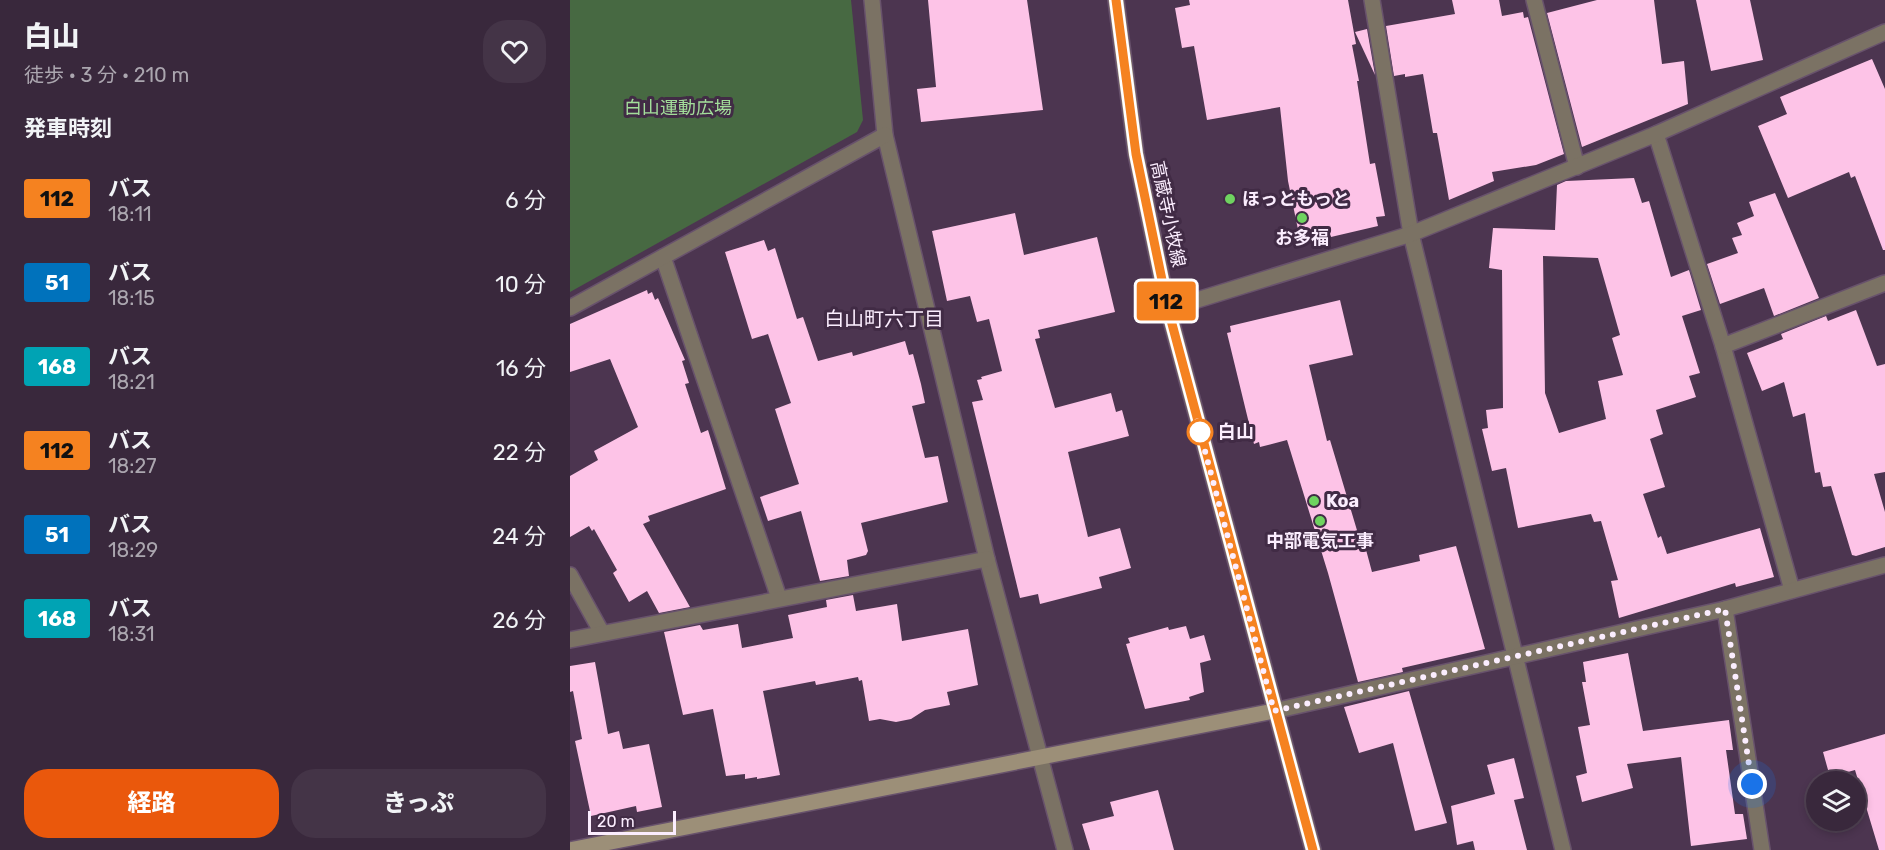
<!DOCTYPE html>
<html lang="ja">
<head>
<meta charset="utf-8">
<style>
	body { margin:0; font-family:Rubik,"Noto Sans JP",sans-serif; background:#443447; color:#f1f3f6; height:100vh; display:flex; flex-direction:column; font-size:22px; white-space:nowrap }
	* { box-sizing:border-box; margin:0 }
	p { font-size:20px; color:#aba6af }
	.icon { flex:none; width:33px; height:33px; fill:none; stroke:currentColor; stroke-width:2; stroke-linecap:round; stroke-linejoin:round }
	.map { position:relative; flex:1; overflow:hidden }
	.side { display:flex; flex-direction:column; background:#39283c; width:570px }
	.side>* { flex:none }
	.badge { padding:0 12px; border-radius:4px; font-size:21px; line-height:39px }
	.tools { position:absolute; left:1236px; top:771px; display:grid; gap:12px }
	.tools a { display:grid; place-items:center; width:60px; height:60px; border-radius:50%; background:#39283c; box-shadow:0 3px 9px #0003,0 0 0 2px #534456; font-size:30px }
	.scale { position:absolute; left:18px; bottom:15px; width:88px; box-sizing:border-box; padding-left:6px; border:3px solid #fbedfe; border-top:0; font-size:16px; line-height:21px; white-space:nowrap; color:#fbedfe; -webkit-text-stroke:4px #412b45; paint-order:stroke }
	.you { position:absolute; width:30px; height:30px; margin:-15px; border:4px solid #fff; border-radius:50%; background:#1a73e8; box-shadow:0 0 0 9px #1a73e833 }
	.map>.badge { position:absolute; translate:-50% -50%; box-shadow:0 0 0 3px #fff }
	h2 { padding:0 24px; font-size:22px; line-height:54px }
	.round { display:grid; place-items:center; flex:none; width:63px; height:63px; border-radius:24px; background:#443447 }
	.headline { display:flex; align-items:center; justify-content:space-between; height:102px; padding:0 24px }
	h1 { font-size:28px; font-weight:800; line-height:45px }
	.cta { display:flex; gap:12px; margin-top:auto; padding:12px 24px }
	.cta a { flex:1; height:69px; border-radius:24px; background:#ea580c; color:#fff; font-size:24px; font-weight:800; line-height:69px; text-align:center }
	.cta a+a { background:#443447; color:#f1f3f6 }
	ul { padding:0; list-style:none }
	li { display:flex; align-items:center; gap:18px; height:84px; padding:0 24px }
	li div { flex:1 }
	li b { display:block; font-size:22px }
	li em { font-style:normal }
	li .badge { min-width:66px; font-weight:700; text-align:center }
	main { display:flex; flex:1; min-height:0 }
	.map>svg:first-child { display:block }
	.green { fill:#476942 }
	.building { fill:#fdc3e7; fill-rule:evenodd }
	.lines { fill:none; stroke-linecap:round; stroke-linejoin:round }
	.street-casing { stroke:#68526c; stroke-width:18 }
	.secondary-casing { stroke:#68526c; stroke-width:18 }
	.street { stroke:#7b7264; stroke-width:15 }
	.secondary { stroke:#9c8f78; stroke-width:15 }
	.line-casing { stroke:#fff; stroke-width:14 }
	.line { stroke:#f58220; stroke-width:9 }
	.walk { stroke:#fbedfe; stroke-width:6; stroke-dasharray:0 10.8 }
	.poi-dot { fill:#6fd360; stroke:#412b45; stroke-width:2 }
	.stop-dot { fill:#fff; stroke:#f58220; stroke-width:3 }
	.labels { text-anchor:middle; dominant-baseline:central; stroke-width:6; stroke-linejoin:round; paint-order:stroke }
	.park-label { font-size:18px; fill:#a3de9a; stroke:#412b45 }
	.poi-label { font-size:18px; font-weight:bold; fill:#fbedfe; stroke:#412b45; text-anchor:start }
	.street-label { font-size:18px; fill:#fbedfe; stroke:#412b45 }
	.stop-label { font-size:18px; font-weight:bold; fill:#fbedfe; stroke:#412b45; text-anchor:start }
	.neighbourhood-label { font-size:20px; fill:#fbedfe; stroke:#412b45 }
</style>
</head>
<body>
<main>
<section class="side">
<div class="headline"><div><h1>白山</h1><p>徒歩 · 3 分 · 210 m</p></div><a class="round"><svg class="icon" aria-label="heart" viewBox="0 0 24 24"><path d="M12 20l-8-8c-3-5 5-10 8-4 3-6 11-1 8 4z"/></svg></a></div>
<h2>発車時刻</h2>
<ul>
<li><span class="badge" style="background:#f58220;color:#111">112</span><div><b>バス</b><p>18:11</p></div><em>6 分</em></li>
<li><span class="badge" style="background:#0072bc;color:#fff">51</span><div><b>バス</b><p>18:15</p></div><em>10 分</em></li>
<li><span class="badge" style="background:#00a3b4;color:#fff">168</span><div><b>バス</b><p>18:21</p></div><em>16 分</em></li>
<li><span class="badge" style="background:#f58220;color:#111">112</span><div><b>バス</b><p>18:27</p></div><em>22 分</em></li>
<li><span class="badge" style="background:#0072bc;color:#fff">51</span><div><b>バス</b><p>18:29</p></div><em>24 分</em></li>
<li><span class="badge" style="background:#00a3b4;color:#fff">168</span><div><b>バス</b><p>18:31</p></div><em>26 分</em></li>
</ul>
<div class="cta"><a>経路</a><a>きっぷ</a></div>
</section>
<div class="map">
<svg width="1315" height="850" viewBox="0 0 1315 850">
	<rect width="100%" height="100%" fill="#4c3550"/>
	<!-- green -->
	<polygon class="green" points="0,0 281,0 293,120 287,132 0,292"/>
	<!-- building -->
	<g class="building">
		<polygon points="358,0 457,0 473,110 351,122 347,89 366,87"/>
		<polygon points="619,0 778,0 786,44 782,45 789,81 787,81 800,164 805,163 815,216 806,217 808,226 731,244 718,181 710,107 637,120 624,46 612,48 605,8 620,5"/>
		<polygon points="882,0 929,0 932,16 953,12 954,18 958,17 994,154 966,165 922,172 924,181 879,200 867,133 863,133 853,74 835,77 835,74 824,76 816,26 885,14"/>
		<polygon points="1027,0 1084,0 1092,64 1114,61 1118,104 1012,147 977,13"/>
		<polygon points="1126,0 1180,0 1193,60 1141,71"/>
		<polygon points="797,29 805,75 785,32"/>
		<polygon points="1302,59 1315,89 1315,250 1313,250 1285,176 1281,178 1279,172 1218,198 1188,126 1217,114 1210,97"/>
		<path d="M1064,178l8,25 7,-2 22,76 18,-7 12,40 -19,6 18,57 -11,3 7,21 -40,13 7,24 -13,5 15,48 -22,7 15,44 3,-2 6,18 93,-26 14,49 -38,10 -1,-4 -116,35 -8,-37 7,-1 -17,-59 -7,1 -3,-8 -73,14 -12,-60 -14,3 -10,-42 6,-1 -2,-18 17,-2 -1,-138 -13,-2 4,-40 62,2 2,-45 9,-4zM973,256l55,2 22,77 -8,3 11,37 -25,6 8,38 -47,14 -14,-40z"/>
		<polygon points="1205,193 1249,298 1204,316 1194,288 1150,304 1137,264 1168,253 1162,238 1172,235 1167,223 1184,216 1179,202"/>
		<polygon points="445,213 454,255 527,237 545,312 468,330 470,338 465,339 485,408 541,393 546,412 552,410 559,436 498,452 518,537 550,528 561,568 529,577 532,588 470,604 468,594 450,598 402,402 413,400 407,380 412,379 411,377 432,371 419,319 407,322 400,296 377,301 362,231"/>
		<polygon points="194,240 198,251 205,248 227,319 233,317 248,361 282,352 283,356 335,341 339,355 343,354 351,384 355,403 342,406 355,458 368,456 378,502 291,523 298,551 296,555 277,560 279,576 250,581 231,511 198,521 190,497 229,484 205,409 221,403 198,334 182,339 155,252"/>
		<polygon points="77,290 78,294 82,292 85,300 88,298 115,360 112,361 119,383 115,384 131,433 138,430 156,489 78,516 80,521 73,524 120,607 89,613 77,591 59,602 43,573 47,570 24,529 22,531 19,526 0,537 0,476 28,460 24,451 68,427 40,359 0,372 0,324"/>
		<polygon points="770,300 783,355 739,365 757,441 760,440 792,547 795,546 802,572 850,561 849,555 886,546 915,649 832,668 833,672 788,682 758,573 717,440 690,447 689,442 684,444 657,333 661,332 660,326"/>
		<polygon points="1286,310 1307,366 1315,364 1315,472 1304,474 1315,512 1315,547 1286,556 1282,555 1261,486 1253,487 1250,472 1245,473 1235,413 1223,417 1214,382 1192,391 1177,353 1213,339 1211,334 1256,316 1258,321"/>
		<polygon points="283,595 286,611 327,604 332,641 398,629 408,685 377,692 380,705 355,710 341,719 326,722 310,719 299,721 292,680 289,681 288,677 246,685 245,681 193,691 210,775 187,779 187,777 175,779 175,774 156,776 143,709 113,715 94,632 130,625 133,630 168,624 172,648 223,638 218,615 257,607 256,600"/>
		<polygon points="616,626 620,639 634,635 641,660 630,663 634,692 619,697 620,700 575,709 556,644 560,643 558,638 598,627 599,630"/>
		<polygon points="1058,653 1073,731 1159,720 1163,750 1156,750 1165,814 1173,814 1177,839 1121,846 1111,757 1057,764 1063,788 1012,802 1006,776 1017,773 1008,727 1020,725 1012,682 1016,682 1013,662"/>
		<polygon points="25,662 38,734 49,731 53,749 79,744 92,807 67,812 66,806 21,816 5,741 12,739 3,691 0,692 0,666"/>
		<polygon points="839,691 877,823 845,831 823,743 789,753 774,707"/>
		<polygon points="1315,734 1315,850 1309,850 1285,770 1260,777 1253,752"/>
		<polygon points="944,758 954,798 944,800 957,850 905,850 903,841 887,845 881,806 925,794 917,765"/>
		<polygon points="588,790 604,850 520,850 512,824 544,816 540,802"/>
	</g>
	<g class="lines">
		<defs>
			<g id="street">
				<polyline points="302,0 315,135 417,559 495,850"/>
				<polyline points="802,0 841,234 993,850"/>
				<polyline points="964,0 1007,167"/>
				<polyline points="1086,134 1153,346 1222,590"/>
				<polyline points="93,257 209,598"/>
				<polyline points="0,308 315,135"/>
				<polyline points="598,309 841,234 1086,134 1315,32"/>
				<polyline points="1153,346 1315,283"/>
				<polyline points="0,575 32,633"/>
				<polyline points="1155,609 1192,850"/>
				<polyline points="0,640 417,559"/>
				<polyline points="704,711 1155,609 1315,565"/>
			</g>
			<g id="secondary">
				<polyline points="546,0 566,154 598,309 743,850"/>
				<polyline points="0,850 704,711"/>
			</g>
		</defs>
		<!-- street casing -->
		<use href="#street" class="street-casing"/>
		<!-- secondary casing -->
		<use href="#secondary" class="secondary-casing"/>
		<!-- street -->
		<use href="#street" class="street"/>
		<!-- secondary -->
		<use href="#secondary" class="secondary"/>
	</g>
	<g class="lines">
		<defs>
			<polyline id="line" points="546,0 566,154 598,309 743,850"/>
		</defs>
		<!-- line casing -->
		<use href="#line" class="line-casing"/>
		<!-- line -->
		<use href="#line" class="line"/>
		<!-- walk -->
		<polyline class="walk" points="630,432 627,421 704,711 1155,609 1182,784"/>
	</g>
	<!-- markers -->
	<g class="poi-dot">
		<circle cx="660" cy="199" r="6"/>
		<circle cx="732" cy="218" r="6"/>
		<circle cx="744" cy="501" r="6"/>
		<circle cx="750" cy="521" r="6"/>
	</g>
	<circle class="stop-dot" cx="630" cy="432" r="12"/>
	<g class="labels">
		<!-- park labels -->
		<g class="park-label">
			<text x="108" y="108">白山運動広場</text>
		</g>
		<!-- poi labels -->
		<g class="poi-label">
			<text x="672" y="199">ほっともっと</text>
			<text x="732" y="238" text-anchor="middle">お多福</text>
			<text x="756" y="501">Koa</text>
			<text x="750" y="541" text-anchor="middle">中部電気工事</text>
		</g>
		<!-- street labels -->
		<g class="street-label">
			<text transform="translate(598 214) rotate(78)">高蔵寺小牧線</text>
		</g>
		<!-- stop labels -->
		<g class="stop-label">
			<text x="648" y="432">白山</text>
		</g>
		<!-- neighbourhood labels -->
		<g class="neighbourhood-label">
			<text x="314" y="319">白山町六丁目</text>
		</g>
	</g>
</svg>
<div class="tools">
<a><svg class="icon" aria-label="layers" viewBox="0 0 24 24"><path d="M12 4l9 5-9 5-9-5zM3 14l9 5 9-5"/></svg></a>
</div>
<div class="scale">20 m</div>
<div class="you" style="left:1182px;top:784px"></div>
<b class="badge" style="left:596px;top:301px;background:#f58220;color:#111">112</b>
</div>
</main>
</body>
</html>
